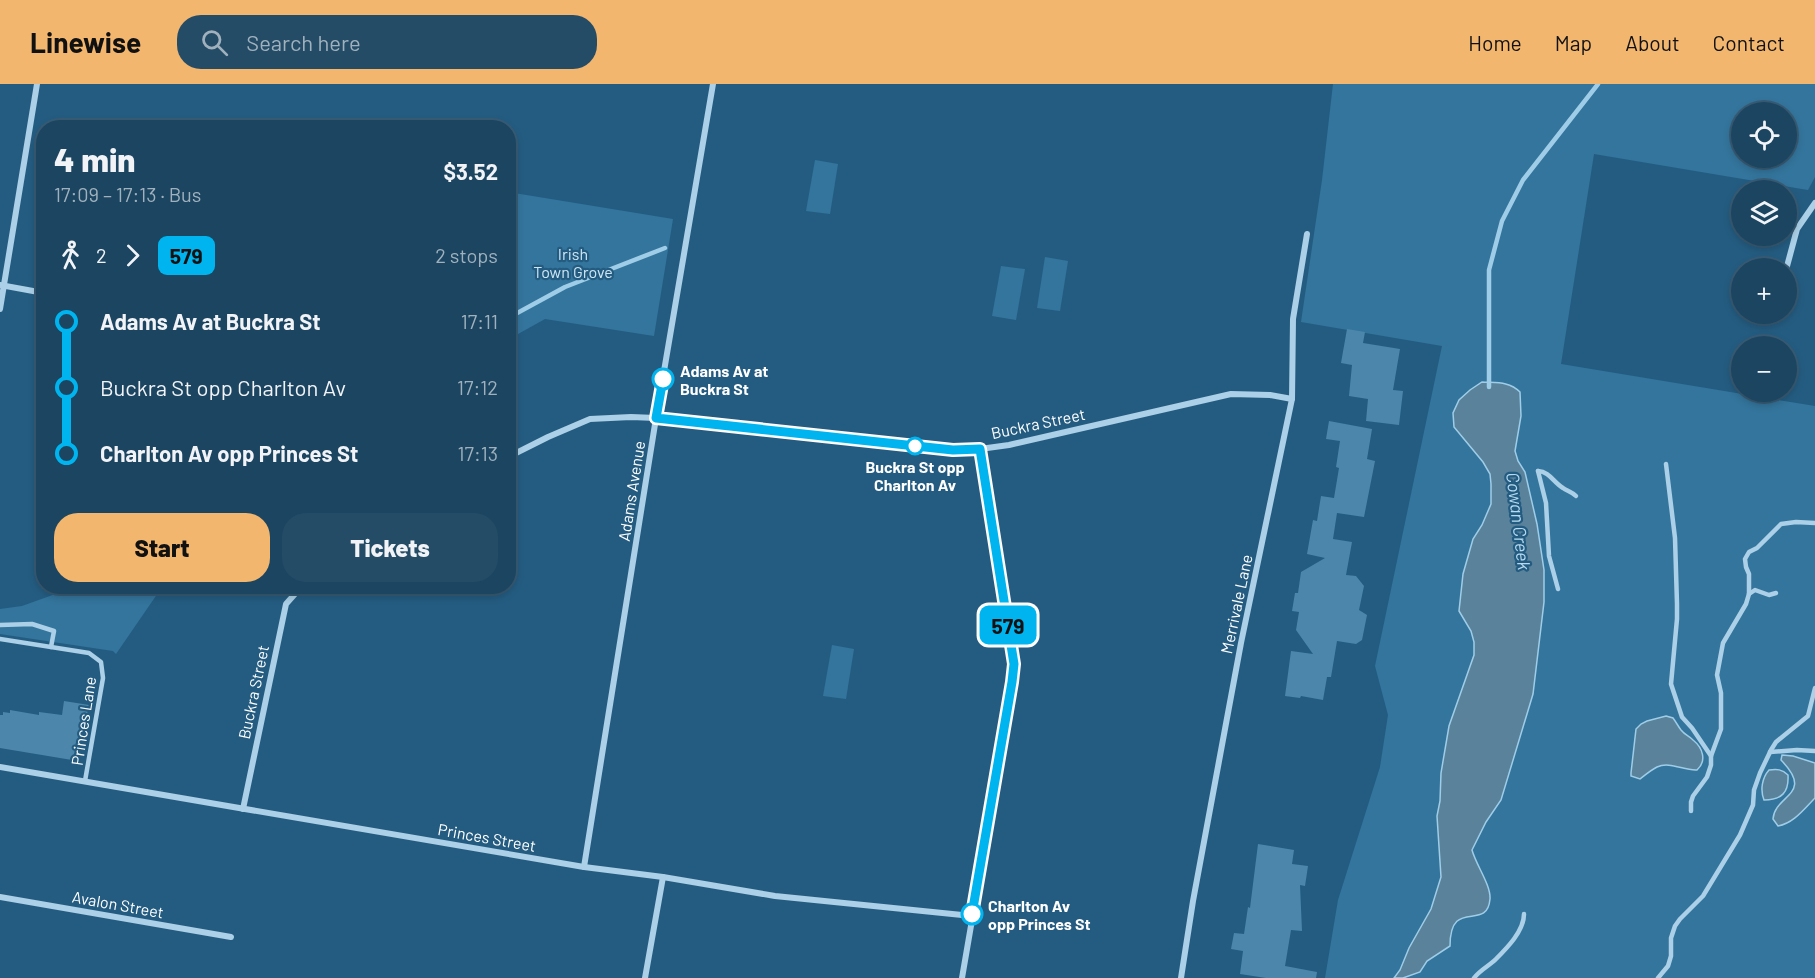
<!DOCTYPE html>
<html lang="en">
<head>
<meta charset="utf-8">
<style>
	body { margin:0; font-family:Barlow,sans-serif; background:#244c67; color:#f1f3f6; height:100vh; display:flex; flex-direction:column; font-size:22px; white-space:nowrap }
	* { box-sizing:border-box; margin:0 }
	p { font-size:20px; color:#a0b1bd }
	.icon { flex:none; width:33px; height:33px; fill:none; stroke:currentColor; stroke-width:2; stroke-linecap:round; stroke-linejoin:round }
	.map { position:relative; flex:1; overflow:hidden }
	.sheet { position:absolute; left:36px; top:36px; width:480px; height:474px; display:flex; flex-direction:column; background:#1b4561; border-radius:24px; box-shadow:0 3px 9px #0003,0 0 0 2px #395d76 }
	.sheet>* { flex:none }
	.badge { padding:0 12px; border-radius:9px; font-size:21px; line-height:39px }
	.fabs { position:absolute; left:1731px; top:18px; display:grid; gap:12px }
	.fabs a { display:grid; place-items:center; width:66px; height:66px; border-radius:50%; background:#1b4561; box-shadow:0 3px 9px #0003,0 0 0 2px #395d76; font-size:30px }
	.map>.badge { position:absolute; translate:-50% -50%; box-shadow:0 0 0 3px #fff }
	.legs { display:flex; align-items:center; gap:9px; height:66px; padding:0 18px; font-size:20px }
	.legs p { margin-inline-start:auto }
	.summary { display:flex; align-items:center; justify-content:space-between; height:102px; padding:0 18px }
	h1 { font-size:33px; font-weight:800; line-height:45px }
	.button { display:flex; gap:12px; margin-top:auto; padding:12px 18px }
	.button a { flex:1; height:69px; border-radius:24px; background:#f2b66e; color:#111; font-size:24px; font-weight:800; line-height:69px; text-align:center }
	.button a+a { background:#244c67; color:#f1f3f6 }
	ul { padding:0 18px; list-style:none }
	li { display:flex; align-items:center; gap:21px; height:66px; font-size:22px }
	li i { display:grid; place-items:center; width:9px; height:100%; margin:0 8px; background:currentColor }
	li i::after { content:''; width:15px; height:15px; margin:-8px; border:4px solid; border-radius:50%; background:#1b4561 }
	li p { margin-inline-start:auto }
	li:first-child i { background:linear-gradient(#0000 50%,currentColor 0) }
	li:last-child i { background:linear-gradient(currentColor 50%,#0000 0) }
	header { display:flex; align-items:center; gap:36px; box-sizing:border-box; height:84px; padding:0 30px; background:#f2b66e; color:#111 }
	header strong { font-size:28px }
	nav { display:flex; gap:33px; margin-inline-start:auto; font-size:21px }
	.search { width:420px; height:54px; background:#244c67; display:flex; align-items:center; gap:15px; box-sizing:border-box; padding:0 21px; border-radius:24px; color:#a0b1bd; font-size:22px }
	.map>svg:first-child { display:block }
	.green { fill:#34759d; fill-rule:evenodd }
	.water { fill:#5a829b; stroke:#9fcde8; stroke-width:1.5 }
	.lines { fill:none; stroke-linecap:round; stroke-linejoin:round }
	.stream { stroke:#9fcde8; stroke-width:4.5 }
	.building { fill:#4c86aa }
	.lane { stroke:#abd0e7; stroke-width:4.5 }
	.street { stroke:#abd0e7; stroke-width:6 }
	.line-1-casing { stroke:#fff; stroke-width:14 }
	.line-1 { stroke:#00b5ef; stroke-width:9 }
	.stop-1-dot { fill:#fff; stroke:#00b5ef; stroke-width:3 }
	.labels { text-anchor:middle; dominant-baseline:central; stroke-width:4.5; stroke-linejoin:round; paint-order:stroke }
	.park-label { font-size:16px; fill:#cee7f6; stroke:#245c81 }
	.stop-label { font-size:16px; font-weight:bold; fill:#fff; stroke:#245c81; text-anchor:start }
	.street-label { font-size:16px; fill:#fff; stroke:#245c81 }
	.water-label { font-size:18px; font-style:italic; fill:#b6daef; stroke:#245c81 }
</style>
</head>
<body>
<header>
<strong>Linewise</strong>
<div class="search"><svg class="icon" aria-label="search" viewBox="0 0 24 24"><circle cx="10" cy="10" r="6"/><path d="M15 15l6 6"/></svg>Search here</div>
<nav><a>Home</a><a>Map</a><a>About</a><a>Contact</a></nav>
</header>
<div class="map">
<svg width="1815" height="894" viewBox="0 0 1815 894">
	<rect width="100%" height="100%" fill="#245c81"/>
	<!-- green -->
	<g class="green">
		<path d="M1333,0h482v93l-7,13 -214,-36 -33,210 254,42v572h-490l13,-78 42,-133 8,-52 -13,-49 67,-320 -141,-24 21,-142zM1742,28h44v46h-44z"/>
		<polygon points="815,76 838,80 830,130 806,127"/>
		<polygon points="508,108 673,135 654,252 545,235 509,255"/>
		<polygon points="1045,173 1068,177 1060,227 1037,224"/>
		<polygon points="1001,182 1025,185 1016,236 992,232"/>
		<polygon points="75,503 162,503 116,570 113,567 0,550 0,525 22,522"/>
		<polygon points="832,561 854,565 846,615 823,612"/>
	</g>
	<!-- water -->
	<g class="water">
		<path d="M1482,298c14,1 27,-1 38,10l1,24 -6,35 3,10 7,11 12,52 7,46v32l-11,92 -32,106 -15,22 -14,28c4,15 19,35 18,49 -3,34 -40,-3 -40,47l-23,15 -7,11 -17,6h-9l6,-8 9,-22 22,-39 10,-32 -4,-61 3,-15 1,-28 8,-47 25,-71v-13l-3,-11 -12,-20 4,-37 10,-35 9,-14 9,-21v-20l-1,-10 -7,-12 -29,-35 -1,-14 6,-13 11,-10z"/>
		<path d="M1666,632l7,2c3,4 5,8 8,12 4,5 8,6 12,10 10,8 14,21 4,30 -13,1 -27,-9 -40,-3 -6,3 -12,8 -17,12l-9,-3v-3l5,-44 5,-5 6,-3z"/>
		<path d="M1782,671l11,1 22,7v35c-11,11 -21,25 -37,28l-5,-7c2,-25 42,-24 8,-59z"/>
		<path d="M1769,686c8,-1 13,-1 19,5 1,17 -6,25 -24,25 -4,-10 -2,-22 5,-30z"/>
	</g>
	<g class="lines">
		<!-- stream -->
		<g class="stream">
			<polyline points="508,234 565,203 665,164"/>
			<polyline points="1489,303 1489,186 1502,137 1523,96 1598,0"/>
		</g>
	</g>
	<!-- building -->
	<g class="building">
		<polygon points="1347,245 1365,248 1363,259 1400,265 1393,306 1403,307 1399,341 1366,337 1368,315 1349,312 1352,281 1341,279"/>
		<polygon points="1329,337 1372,345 1367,375 1375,377 1364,433 1337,429 1333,455 1352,458 1346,491 1356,492 1364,502 1359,526 1367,531 1362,556 1356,560 1337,557 1331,593 1327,593 1323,616 1301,612 1300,614 1285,612 1291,567 1313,570 1296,546 1299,528 1292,527 1295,509 1298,509 1301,488 1325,474 1307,470 1313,436 1317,437 1321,412 1334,414 1339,384 1336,383 1340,357 1326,355"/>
		<polygon points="64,617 89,621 78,677 0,664 0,631 3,631 3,628 10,629 10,626 39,631 39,628 62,631"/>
		<polygon points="1258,760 1294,766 1292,780 1308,782 1305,802 1300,801 1302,847 1291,846 1285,882 1317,888 1316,894 1266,894 1240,890 1243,867 1231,865 1234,849 1244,850 1248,823 1250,824"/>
	</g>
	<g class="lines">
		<!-- lane -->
		<g class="lane">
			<polyline points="1666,380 1675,454 1677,520 1677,535 1671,600 1682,633 1692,644 1711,672 1711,681 1707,693 1693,712 1691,718 1691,727"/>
			<polyline points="1538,387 1546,419 1549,472 1558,505"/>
			<path d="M1538,387c12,1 15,11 25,17 4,3 9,4 13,8"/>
			<polyline points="1749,510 1749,490 1746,483 1745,475 1749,468 1757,464 1781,440 1796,438 1815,439"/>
			<polyline points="0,541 32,540 54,547 51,563"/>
			<polyline points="0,555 89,569 101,578 103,594 85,697"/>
			<polyline points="1770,668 1797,666 1815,667"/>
			<polyline points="1711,672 1721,645 1721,609 1717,591 1723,559 1746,520 1749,510 1755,506 1769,511 1776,509"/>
			<path d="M1474,894c6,-8 15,-12 22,-19 11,-11 28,-28 28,-45"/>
			<polyline points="1658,894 1668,882 1671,872 1671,854 1675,842 1680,835 1703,812 1740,751 1753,721 1754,706 1760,689 1771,666 1776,658 1808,632 1815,604"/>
		</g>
		<!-- street -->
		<g class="street">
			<polyline points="1786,186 1797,145 1815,119"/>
			<polyline points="0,201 44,209"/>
			<polyline points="0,225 37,0"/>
			<polyline points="508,373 548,353 590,335 631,333 656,334 953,366 980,365 1009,361 1231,310 1270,311 1292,315"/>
			<polyline points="0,683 584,783 663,793 775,812 972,832"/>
			<polyline points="243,725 286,520 302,502"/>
			<polyline points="584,783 656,334 713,0"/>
			<polyline points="0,813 231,853"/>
			<polyline points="645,894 663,793"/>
			<polyline points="962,894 1013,598 1013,580 980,365"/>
			<polyline points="1181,894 1193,817 1241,559 1292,315 1293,235 1307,150"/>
		</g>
	</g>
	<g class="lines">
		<defs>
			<polyline id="line-1" points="663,295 656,334 953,366 980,365 1014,580 1012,598 972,830"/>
		</defs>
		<!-- line-1 casing -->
		<use href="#line-1" class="line-1-casing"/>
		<!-- line-1 -->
		<use href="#line-1" class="line-1"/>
	</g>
	<!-- markers -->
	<g class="stop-1-dot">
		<circle cx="663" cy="295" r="10"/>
		<circle cx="915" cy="362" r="8"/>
		<circle cx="972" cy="830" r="10"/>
	</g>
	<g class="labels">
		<!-- park labels -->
		<g class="park-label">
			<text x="573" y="169">Irish<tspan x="573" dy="18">Town Grove</tspan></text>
		</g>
		<!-- stop labels -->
		<g class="stop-label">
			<text x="680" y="286">Adams Av at<tspan x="680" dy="18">Buckra St</tspan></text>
			<text x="915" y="382" text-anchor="middle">Buckra St opp<tspan x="915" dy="18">Charlton Av</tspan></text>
			<text x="988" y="821">Charlton Av<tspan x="988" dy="18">opp Princes St</tspan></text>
		</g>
		<!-- street labels -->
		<g class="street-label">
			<text transform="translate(1038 339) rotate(-12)">Buckra Street</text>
			<text transform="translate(631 407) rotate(-81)">Adams Avenue</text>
			<text transform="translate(1236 520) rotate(-78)">Merrivale Lane</text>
			<text transform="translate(253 608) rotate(-78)">Buckra Street</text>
			<text transform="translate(83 637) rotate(-81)">Princes Lane</text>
			<text transform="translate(487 753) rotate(10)">Princes Street</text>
			<text transform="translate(118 820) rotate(10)">Avalon Street</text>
		</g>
		<!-- water labels -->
		<g class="water-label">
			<text transform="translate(1519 437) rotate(83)">Cowan Creek</text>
		</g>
	</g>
</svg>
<div class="fabs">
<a><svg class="icon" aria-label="locate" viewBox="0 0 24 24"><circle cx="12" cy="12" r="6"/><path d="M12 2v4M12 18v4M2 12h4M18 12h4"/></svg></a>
<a><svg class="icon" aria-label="layers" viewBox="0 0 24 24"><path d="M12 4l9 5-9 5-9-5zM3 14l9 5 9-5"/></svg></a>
<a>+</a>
<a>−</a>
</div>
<b class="badge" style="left:1008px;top:541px;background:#00b5ef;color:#111">579</b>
<section class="sheet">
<div class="summary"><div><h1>4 min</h1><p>17:09 – 17:13 · Bus</p></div><b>$3.52</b></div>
<div class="legs"><svg class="icon" aria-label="walk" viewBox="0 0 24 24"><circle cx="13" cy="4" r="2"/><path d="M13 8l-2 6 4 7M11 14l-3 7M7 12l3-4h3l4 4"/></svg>2<svg class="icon" aria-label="forward" viewBox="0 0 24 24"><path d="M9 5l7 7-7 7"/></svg><b class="badge" style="background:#00b5ef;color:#111">579</b><p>2 stops</p></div>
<ul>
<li><i style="color:#00b5ef"></i><b>Adams Av at Buckra St</b><p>17:11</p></li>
<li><i style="color:#00b5ef"></i><span>Buckra St opp Charlton Av</span><p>17:12</p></li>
<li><i style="color:#00b5ef"></i><b>Charlton Av opp Princes St</b><p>17:13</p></li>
</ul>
<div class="button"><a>Start</a><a>Tickets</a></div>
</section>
</div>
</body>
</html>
